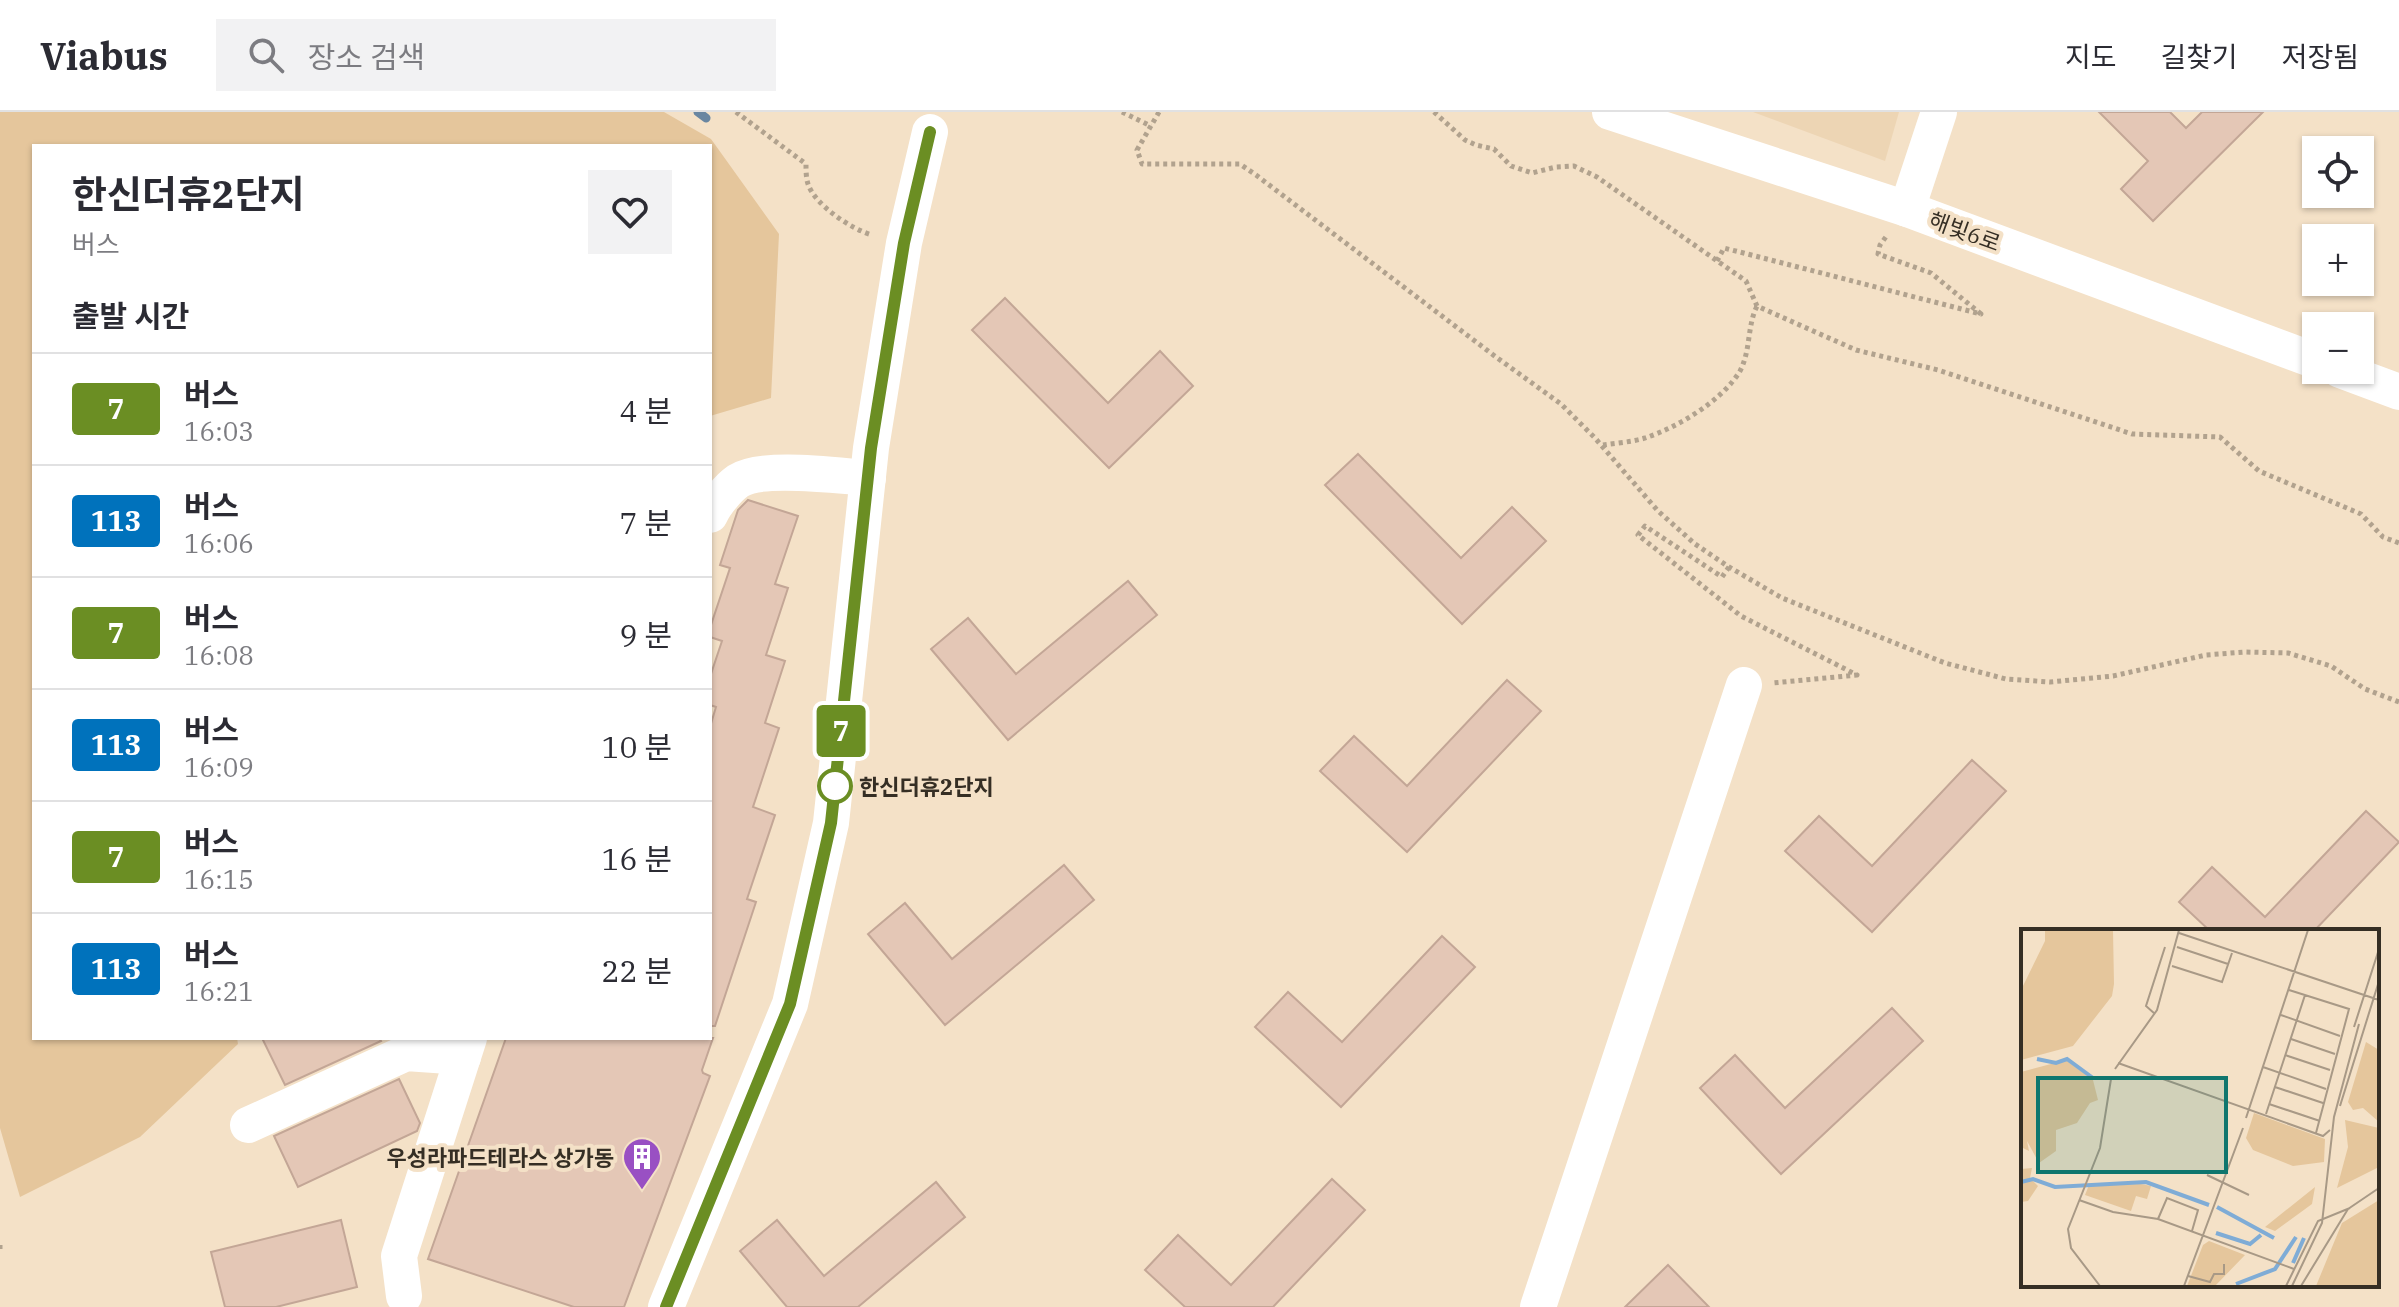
<!DOCTYPE html>
<html lang="ko">
<head>
<meta charset="utf-8">
<style>
	body { margin:0; font-family:"IBM Plex Serif","Noto Sans KR",serif; background:#f2f2f3; color:#2b2b33; height:100vh; display:flex; flex-direction:column; font-size:30px; white-space:nowrap }
	* { box-sizing:border-box; margin:0 }
	p { font-size:26px; color:#7c7c81 }
	.icon { flex:none; width:44px; height:44px; fill:none; stroke:currentColor; stroke-width:2; stroke-linecap:round; stroke-linejoin:round }
	.map { position:relative; flex:1; overflow:hidden }
	.drawer { position:absolute; left:32px; top:32px; width:680px; height:896px; display:flex; flex-direction:column; background:#fff; border-radius:0px; box-shadow:0 2px 6px #0004 }
	.drawer>* { flex:none }
	.badge { padding:0 16px; border-radius:6px; font-size:28px; line-height:52px }
	.buttons { position:absolute; left:2302px; top:24px; display:grid; gap:16px }
	.buttons a { display:grid; place-items:center; width:72px; height:72px; border-radius:0px; background:#fff; box-shadow:0 2px 6px #0004; font-size:40px }
	.map>.badge { position:absolute; translate:-50% -50%; box-shadow:0 0 0 4px #fff }
	h2 { padding:0 40px; font-size:30px; line-height:72px }
	.round { display:grid; place-items:center; flex:none; width:84px; height:84px; border-radius:0px; background:#f2f2f3 }
	.summary { display:flex; align-items:center; justify-content:space-between; height:136px; padding:0 40px }
	h1 { font-size:38px; font-weight:700; line-height:60px }
	ul { padding:0; list-style:none }
	li { display:flex; align-items:center; gap:24px; height:112px; padding:0 40px; border-top:2px solid #e1e1e2 }
	li div { flex:1 }
	li b { display:block; font-size:30px }
	li em { font-style:normal }
	li .badge { min-width:88px; font-weight:700; text-align:center }
	header { display:flex; align-items:center; gap:48px; box-sizing:border-box; height:112px; padding:0 40px; background:#fff; border-bottom:2px solid #e1e1e2 }
	header strong { font-size:38px }
	nav { display:flex; gap:44px; margin-inline-start:auto; font-size:28px }
	.search { width:560px; height:72px; background:#f2f2f3; display:flex; align-items:center; gap:20px; box-sizing:border-box; padding:0 28px; border-radius:0px; color:#7c7c81; font-size:30px }
	.map>svg:first-child { display:block }
	.built { fill:#edd5b4 }
	.green { fill:#e5c69c }
	.lines { fill:none; stroke-linecap:round; stroke-linejoin:round }
	.stream { stroke:#6986a1; stroke-width:9 }
	.building { fill:#e4c7b6; stroke:#c3a696; stroke-width:2 }
	.path { stroke:#b1a28e; stroke-width:5; stroke-dasharray:4 4; stroke-linecap:butt }
	.minor { stroke:#fff; stroke-width:36 }
	.line-casing { stroke:#fff; stroke-width:18 }
	.line { stroke:#6b8e23; stroke-width:12 }
	.stop-dot { fill:#fff; stroke:#6b8e23; stroke-width:4 }
	.labels { text-anchor:middle; dominant-baseline:central; stroke-width:8; stroke-linejoin:round; paint-order:stroke }
	.street-label { font-size:22px; fill:#352e24; stroke:#f4e1c7 }
	.stop-label { font-size:22px; font-weight:bold; fill:#352e24; stroke:#f4e1c7; text-anchor:start }
	.poi-label { font-size:22px; font-weight:bold; fill:#352e24; stroke:#f4e1c7; text-anchor:end }
	.inset-river { fill:none; stroke:#7facd6; stroke-width:4 }
	.inset-road { fill:none; stroke:#a89986; stroke-width:2 }
	.view { fill:#0f766e; fill-opacity:0.15; stroke:#0f766e; stroke-width:4 }
	.inset-edge { fill:none; stroke:#352e24; stroke-width:4 }
</style>
</head>
<body>
<header>
<strong>Viabus</strong>
<div class="search"><svg class="icon" aria-label="search" viewBox="0 0 24 24"><circle cx="10" cy="10" r="6"/><path d="M15 15l6 6"/></svg>장소 검색</div>
<nav><a>지도</a><a>길찾기</a><a>저장됨</a></nav>
</header>
<div class="map">
<svg width="2399" height="1195" viewBox="0 0 2399 1195">
	<rect width="100%" height="100%" fill="#f4e1c7"/>
	<!-- built -->
	<polygon class="built" points="1753,0 1899,0 1885,49"/>
	<!-- green -->
	<polygon class="green" points="0,0 664,0 711,27 779,122 771,286 710,304 710,34 34,34 34,926 237,926 238,932 140,1025 20,1085 0,1016"/>
	<g class="lines">
		<!-- stream -->
		<polyline class="stream" points="698,0 706,6"/>
	</g>
	<!-- building -->
	<g class="building">
		<polygon points="2099,0 2170,0 2186,16 2202,0 2263,0 2153,109 2121,77 2148,49"/>
		<polygon points="1005,186 1108,291 1160,239 1193,274 1109,356 972,218"/>
		<polygon points="1358,342 1461,446 1512,395 1546,429 1462,512 1325,373"/>
		<polygon points="748,388 798,404 775,472 788,476 766,543 785,549 765,611 779,616 753,695 775,703 747,787 756,790 715,914 710,914 710,615 716,595 710,593 710,565 722,529 710,525 710,516 730,456 720,453 738,398"/>
		<polygon points="1128,469 1157,503 1008,628 931,537 968,506 1016,562"/>
		<polygon points="1507,568 1541,599 1407,740 1320,659 1354,624 1407,674"/>
		<polygon points="1972,648 2006,679 1872,820 1785,739 1819,704 1872,754"/>
		<polygon points="2366,699 2399,730 2314,819 2210,819 2179,790 2212,755 2265,805"/>
		<polygon points="1064,753 1094,788 945,913 868,822 905,791 952,847"/>
		<polygon points="1442,824 1475,855 1341,995 1255,915 1288,880 1342,930"/>
		<polygon points="1892,896 1923,929 1781,1062 1700,976 1735,943 1785,996"/>
		<polygon points="262,926 379,926 381,929 285,973"/>
		<polygon points="506,926 713,926 702,958 703,961 710,964 624,1195 574,1195 428,1147"/>
		<polygon points="399,967 420,1011 417,1019 298,1075 274,1024"/>
		<polygon points="1332,1067 1365,1098 1273,1195 1185,1195 1145,1158 1178,1123 1231,1173"/>
		<polygon points="936,1070 965,1105 858,1195 787,1195 740,1139 777,1108 824,1164"/>
		<polygon points="341,1108 357,1175 276,1195 225,1195 211,1140"/>
		<polygon points="1668,1153 1709,1195 1625,1195"/>
	</g>
	<g class="lines">
		<!-- path -->
		<g class="path">
			<path d="M736,0l70,52c0,6 0,14 2,20 7,21 43,45 64,51"/>
			<polyline points="1122,0 1151,14"/>
			<polyline points="1159,0 1137,38 1142,52 1240,52 1256,63 1496,245 1561,292 1595,326 1658,399 1695,432 1729,455 1782,486 1945,551 2006,567 2050,570 2113,564 2206,543 2245,540 2288,541 2331,554 2365,577 2399,590"/>
			<polyline points="1434,0 1465,28 1476,33 1494,37 1511,54 1532,61 1556,55 1574,54 1597,65 1746,169 1757,194 1856,238 1938,258 2132,322 2220,325 2259,359 2361,402 2383,425 2399,431"/>
			<polyline points="1717,149 1724,136 1981,202 1931,161 1878,142 1880,133 1888,122"/>
			<path d="M1603,333c13,-2 29,-3 42,-7 33,-11 77,-37 95,-67 11,-21 7,-45 17,-65"/>
			<polyline points="1729,455 1722,465 1645,414 1638,423 1741,504 1857,563 1773,571"/>
			<polyline points="0,1133 0,1139"/>
		</g>
		<!-- minor -->
		<g class="minor">
			<polyline points="1610,0 1907,97 2316,249"/>
			<polyline points="1907,97 1939,0"/>
			<polyline points="2340,258 2399,280"/>
			<path d="M710,403c5,-11 18,-27 28,-34 24,-16 101,-5 130,-3"/>
			<polyline points="248,1013 406,941 463,945"/>
			<polyline points="404,1184 399,1144 469,926"/>
			<polyline points="666,1195 790,892 831,711 871,336 904,131 930,20"/>
			<polyline points="1538,1195 1744,573"/>
		</g>
	</g>
	<g class="lines">
		<defs>
			<polyline id="line" points="666,1195 790,892 831,711 871,336 904,131 930,20"/>
		</defs>
		<!-- line casing -->
		<use href="#line" class="line-casing"/>
		<!-- line -->
		<use href="#line" class="line"/>
	</g>
	<!-- icons -->
	<defs>
		<symbol id="building-pin" viewBox="-11 -11 22 30"><path d="M0 17L-7.5 6A9.5 9.5 0 1 1 7.5 6Z" fill="#9950c3" stroke="#f4e1c7"/><path d="M-4-6H4V6H1V3H-1V6H-4ZM-2.5-4.3h1.7v1.8h-1.7ZM.8-4.3h1.7v1.8H.8ZM-2.5-1h1.7V.8h-1.7ZM.8-1h1.7V.8H.8Z" fill="#fff"/></symbol>
	</defs>
	<g fill-rule="evenodd">
		<use href="#building-pin" x="620" y="1023" width="44" height="60"/>
	</g>
	<!-- markers -->
	<circle class="stop-dot" cx="835" cy="674" r="16"/>
	<g class="labels">
		<!-- street labels -->
		<g class="street-label">
			<text transform="translate(1965 119) rotate(20)">해빛6로</text>
		</g>
		<!-- stop labels -->
		<g class="stop-label">
			<text x="859" y="674">한신더휴2단지</text>
		</g>
		<!-- poi labels -->
		<g class="poi-label">
			<text x="614" y="1045">우성라파드테라스 상가동</text>
		</g>
	</g>
	<!-- overview -->
	<g transform="translate(2021 817)">
		<rect width="358" height="358" fill="#f4e1c7"/>
		<path d="M24,1h68l1,54 -2,12 -39,50 -52,14v-70l24,-49zM345,113l13,8v72l-16,-14 -10,2 -5,-8zM45,131l27,20 5,20 -8,3 -13,20 -21,7v21l-17,12 -12,-22 2,10 -8,-4v-75zM233,184l71,26 -1,23 -31,4 -40,-16 -7,-12zM324,191l34,8v39l-42,21 11,-41zM11,239l-2,10 8,8 -10,15 -7,1v-33zM120,255l10,2 -4,13 -11,-3 -5,15 -46,-16 4,-10zM294,258l-3,17 -37,27 -10,-4zM358,271v86h-63l26,-63zM188,312l36,14 -30,31h-28l16,-41z" fill="#e5c69c"/>
		<path class="inset-river" d="M16,130l19,4 11,-4 26,19M0,253l12,-3 22,8 91,-5 63,23M196,278l57,31M195,304l34,11 11,-9M272,334l11,-25M215,355l39,-15 21,-32"/>
		<path class="inset-road" d="M158,4l200,67M156,18l51,17M151,37l50,16 10,-29M268,61l60,19 -33,124M134,85l-9,-8 19,-59M260,86l59,21M333,98l25,-78M270,110l44,15M264,126l45,15M97,134l205,73 7,-6M242,138l63,22M94,140l42,-59 22,-80M254,158l48,16M248,175l51,17M319,177l39,-125M245,185l39,-119M225,189l62,-188M186,246l42,20M58,271l34,12 45,7 136,50M327,280l31,-21M137,290l9,-21 31,12 -6,21M167,347l22,6 4,-8h10v-10M79,357l-29,-38 -3,-19 32,-81 11,-69M163,357l59,-158M265,357l32,-65 32,-13M271,357l30,-63 12,-106 25,-93M280,357l47,-77"/>
		<path class="view" d="M17,149h188v94h-188z"/>
		<rect width="358" height="358" class="inset-edge"/>
	</g>
</svg>
<div class="buttons">
<a><svg class="icon" aria-label="locate" viewBox="0 0 24 24"><circle cx="12" cy="12" r="6"/><path d="M12 2v4M12 18v4M2 12h4M18 12h4"/></svg></a>
<a>+</a>
<a>−</a>
</div>
<b class="badge" style="left:841px;top:619px;background:#6b8e23;color:#fff">7</b>
<section class="drawer">
<div class="summary"><div><h1>한신더휴2단지</h1><p>버스</p></div><a class="round"><svg class="icon" aria-label="heart" viewBox="0 0 24 24"><path d="M12 20l-8-8c-3-5 5-10 8-4 3-6 11-1 8 4z"/></svg></a></div>
<h2>출발 시간</h2>
<ul>
<li><span class="badge" style="background:#6b8e23;color:#fff">7</span><div><b>버스</b><p>16:03</p></div><em>4 분</em></li>
<li><span class="badge" style="background:#0072bc;color:#fff">113</span><div><b>버스</b><p>16:06</p></div><em>7 분</em></li>
<li><span class="badge" style="background:#6b8e23;color:#fff">7</span><div><b>버스</b><p>16:08</p></div><em>9 분</em></li>
<li><span class="badge" style="background:#0072bc;color:#fff">113</span><div><b>버스</b><p>16:09</p></div><em>10 분</em></li>
<li><span class="badge" style="background:#6b8e23;color:#fff">7</span><div><b>버스</b><p>16:15</p></div><em>16 분</em></li>
<li><span class="badge" style="background:#0072bc;color:#fff">113</span><div><b>버스</b><p>16:21</p></div><em>22 분</em></li>
</ul>
</section>
</div>
</body>
</html>
